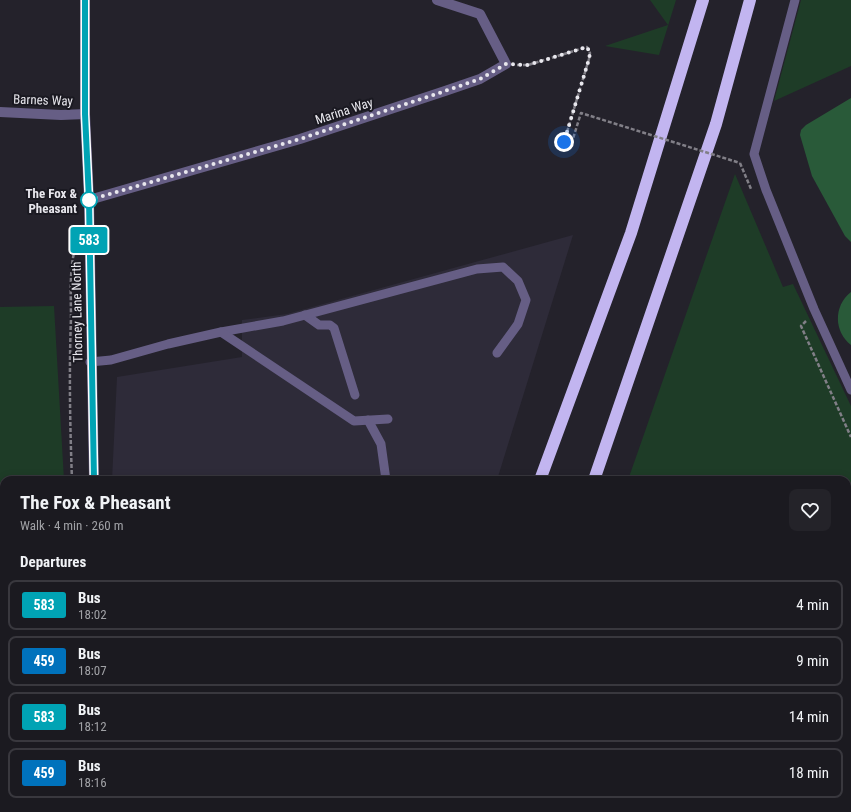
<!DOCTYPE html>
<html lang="en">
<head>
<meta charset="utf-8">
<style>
	body { margin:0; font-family:"Roboto Condensed",sans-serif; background:#242329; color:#f1f3f6; height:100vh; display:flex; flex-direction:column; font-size:15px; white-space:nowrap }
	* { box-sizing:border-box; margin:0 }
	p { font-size:13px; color:#a0a1a5 }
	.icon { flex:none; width:22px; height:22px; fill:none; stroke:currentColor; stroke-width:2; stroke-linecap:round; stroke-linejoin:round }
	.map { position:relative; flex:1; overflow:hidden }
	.details { position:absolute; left:0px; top:476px; width:851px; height:336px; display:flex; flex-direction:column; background:#1b1a20; border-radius:12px 12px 0 0; box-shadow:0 2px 10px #0003,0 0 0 1px #39383e }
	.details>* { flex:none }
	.badge { padding:0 8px; border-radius:3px; font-size:14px; line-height:26px }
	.you { position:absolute; width:20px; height:20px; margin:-10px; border:3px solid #fff; border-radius:50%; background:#1a73e8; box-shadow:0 0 0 6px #1a73e833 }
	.map>.badge { position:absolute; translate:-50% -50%; box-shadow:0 0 0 2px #fff }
	h2 { padding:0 20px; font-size:15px; line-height:36px }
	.round { display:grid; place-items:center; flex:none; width:42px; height:42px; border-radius:8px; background:#242329 }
	.summary { display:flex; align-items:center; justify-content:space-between; height:68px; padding:0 20px }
	h1 { font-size:19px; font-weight:700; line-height:30px }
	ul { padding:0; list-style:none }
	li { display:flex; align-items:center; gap:12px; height:50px; margin:0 8px 6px; padding:0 12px; border:2px solid #39383e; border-radius:8px }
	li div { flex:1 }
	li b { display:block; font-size:15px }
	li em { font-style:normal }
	li .badge { min-width:44px; font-weight:700; text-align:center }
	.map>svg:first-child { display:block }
	.built { fill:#2e2b39 }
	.green { fill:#1e3c27 }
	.water { fill:#295a39 }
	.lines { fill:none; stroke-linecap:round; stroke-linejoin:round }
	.path { stroke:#817f87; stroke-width:2.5; stroke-dasharray:4 2; stroke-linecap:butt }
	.service { stroke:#665e85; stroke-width:9 }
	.minor { stroke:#665e85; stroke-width:10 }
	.motorway { stroke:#c2b5f0; stroke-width:12 }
	.path-bridge { stroke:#817f87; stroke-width:2.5; stroke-dasharray:4 2; stroke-linecap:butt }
	.line-casing { stroke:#fff; stroke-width:9 }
	.line { stroke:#00a3b4; stroke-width:6 }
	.walk { stroke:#e8e7ed; stroke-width:4; stroke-dasharray:0 7.2 }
	.stop-dot { fill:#fff; stroke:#00a3b4; stroke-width:2 }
	.labels { text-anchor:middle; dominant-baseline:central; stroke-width:4; stroke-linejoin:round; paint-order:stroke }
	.street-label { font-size:13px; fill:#e8e7ed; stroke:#1a1921 }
	.stop-label { font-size:13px; font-weight:bold; fill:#e8e7ed; stroke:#1a1921; text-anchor:end }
</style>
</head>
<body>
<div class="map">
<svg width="851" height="812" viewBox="0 0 851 812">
	<rect width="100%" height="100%" fill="#24222b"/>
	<!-- built -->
	<polygon class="built" points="573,235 497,480 112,480 117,377 242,357 242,320 287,314"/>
	<!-- green -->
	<g class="green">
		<polygon points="650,0 676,0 659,55 605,46 668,25"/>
		<polygon points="801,0 851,0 851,66 774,101"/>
		<polygon points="735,174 783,287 793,284 851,406 851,781 847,782 847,480 628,480"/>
		<polygon points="54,306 64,480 4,480 4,582 0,582 0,307"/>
		<polygon points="99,808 384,808 382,812 98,812"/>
		<polygon points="513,808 746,808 731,812 512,812"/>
	</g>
	<!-- water -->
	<g class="water">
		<polygon points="851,98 851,242 845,236 812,176 800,135 801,130 806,125"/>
		<path d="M851,292v53c-17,-13 -18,-39 0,-53z"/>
		<polygon points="851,781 851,802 847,803 847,782"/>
		<polygon points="746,808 830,808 814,812 731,812"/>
	</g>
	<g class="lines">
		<!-- path -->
		<g class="path">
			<polyline points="517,65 528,65 587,47 590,53 589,59"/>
			<polyline points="740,163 751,189"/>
			<polyline points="806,321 801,326 851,437"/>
			<path d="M72,480c-2,-54 -3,-108 -1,-162 0,-24 -2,-50 5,-73"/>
			<polyline points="835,812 851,808"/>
		</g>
		<!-- service -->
		<g class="service">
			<polyline points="795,0 754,154 766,190 814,309 851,390"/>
			<polyline points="305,315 319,325 330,325 334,328 355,395"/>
			<polyline points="221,332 283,321 477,269 503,267 518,281 526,300 518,324 497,353"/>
			<polyline points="90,362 111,360 168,344 221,332 354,421 388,419"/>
			<polyline points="368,420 381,444 386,480"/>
		</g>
		<!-- minor -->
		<g class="minor">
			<polyline points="85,0 85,114 89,200 94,480"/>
			<polyline points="0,112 61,115 85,114"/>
			<polyline points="89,200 300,139 445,91 480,79 506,64 480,14 437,0"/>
			<polyline points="79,812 80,808"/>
		</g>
		<!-- motorway -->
		<g class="motorway">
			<polyline points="540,480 631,233 703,0"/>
			<polyline points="594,480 716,124 750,0"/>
			<polyline points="432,812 433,808"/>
			<polyline points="481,812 482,808"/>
		</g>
		<!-- path-bridge -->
		<polyline class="path-bridge" points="589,59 564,142 571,145 581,113 740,163"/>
	</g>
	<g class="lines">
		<defs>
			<polyline id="line" points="85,0 85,114 89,200 94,480"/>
		</defs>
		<!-- line casing -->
		<use href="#line" class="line-casing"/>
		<!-- line -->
		<use href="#line" class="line"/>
		<!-- walk -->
		<polyline class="walk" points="89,200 300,139 445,91 480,79 506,64 528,65 587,47 590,53 589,59 564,142"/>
	</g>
	<!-- markers -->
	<circle class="stop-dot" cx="89" cy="200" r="8"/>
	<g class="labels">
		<!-- street labels -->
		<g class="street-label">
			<text transform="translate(43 100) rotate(2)">Barnes Way</text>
			<text transform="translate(344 111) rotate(-18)">Marina Way</text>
			<text transform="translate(77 312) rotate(-91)">Thorney Lane North</text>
		</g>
		<!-- stop labels -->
		<g class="stop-label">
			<text x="77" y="193">The Fox &amp;<tspan x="77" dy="15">Pheasant</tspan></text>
		</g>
	</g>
</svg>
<div class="you" style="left:564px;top:142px"></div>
<b class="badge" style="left:89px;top:240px;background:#00a3b4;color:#fff">583</b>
<section class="details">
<div class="summary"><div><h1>The Fox &amp; Pheasant</h1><p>Walk · 4 min · 260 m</p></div><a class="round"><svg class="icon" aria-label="heart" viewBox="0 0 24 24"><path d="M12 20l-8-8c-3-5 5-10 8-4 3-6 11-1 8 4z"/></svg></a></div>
<h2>Departures</h2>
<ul>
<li><span class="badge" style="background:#00a3b4;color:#fff">583</span><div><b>Bus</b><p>18:02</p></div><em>4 min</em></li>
<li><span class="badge" style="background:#0072bc;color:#fff">459</span><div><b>Bus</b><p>18:07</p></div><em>9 min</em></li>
<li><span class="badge" style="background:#00a3b4;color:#fff">583</span><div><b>Bus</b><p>18:12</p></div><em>14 min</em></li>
<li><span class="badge" style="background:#0072bc;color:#fff">459</span><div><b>Bus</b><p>18:16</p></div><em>18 min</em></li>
</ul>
</section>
</div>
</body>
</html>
